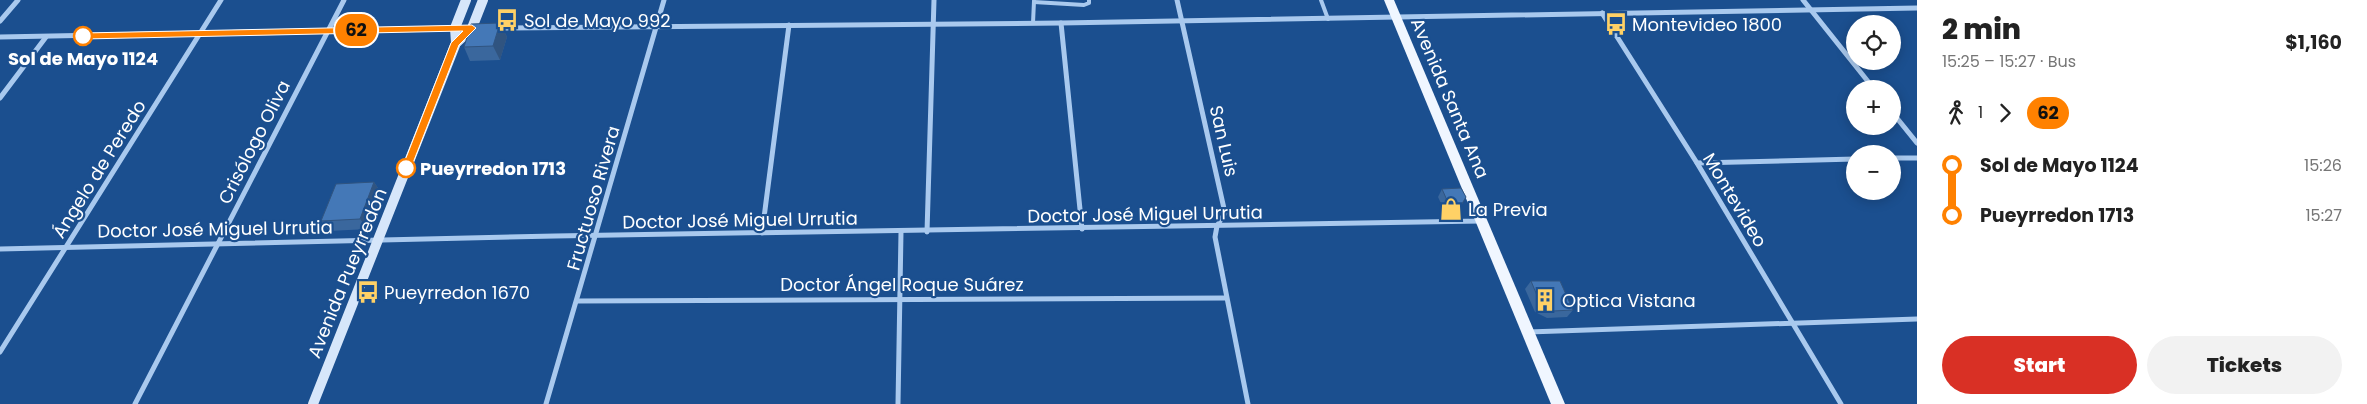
<!DOCTYPE html>
<html lang="en">
<head>
<meta charset="utf-8">
<style>
	body { margin:0; font-family:Poppins,sans-serif; background:#f2f2f2; color:#222; height:100vh; display:flex; flex-direction:column; font-size:19px; white-space:nowrap }
	* { box-sizing:border-box; margin:0 }
	p { font-size:16px; color:#767676 }
	.icon { flex:none; width:28px; height:28px; fill:none; stroke:currentColor; stroke-width:2; stroke-linecap:round; stroke-linejoin:round }
	.map { position:relative; flex:1; overflow:hidden }
	.drawer { display:flex; flex-direction:column; background:#fff; width:450px }
	.drawer>* { flex:none }
	.badge { padding:0 10px; border-radius:16px; font-size:18px; line-height:32px }
	.tools { position:absolute; left:1846px; top:15px; display:grid; gap:10px }
	.tools a { display:grid; place-items:center; width:55px; height:55px; border-radius:50%; background:#fff; box-shadow:0 2px 12px #0003; font-size:25px }
	.map>.badge { position:absolute; translate:-50% -50%; box-shadow:0 0 0 2px #fff }
	.legs { display:flex; align-items:center; gap:8px; height:55px; padding:0 25px; font-size:16px }
	.legs p { margin-inline-start:auto }
	.headline { display:flex; align-items:center; justify-content:space-between; height:85px; padding:0 25px }
	h1 { font-size:28px; font-weight:800; line-height:38px }
	.primary-button { display:flex; gap:10px; margin-top:auto; padding:10px 25px }
	.primary-button a { flex:1; height:58px; border-radius:30px; background:#d93025; color:#fff; font-size:20px; font-weight:800; line-height:58px; text-align:center }
	.primary-button a+a { background:#f2f2f2; color:#222 }
	ul { padding:0 25px; list-style:none }
	li { display:flex; align-items:center; gap:18px; height:50px; font-size:19px }
	li i { display:grid; place-items:center; width:8px; height:100%; margin:0 6px; background:currentColor }
	li i::after { content:''; width:12px; height:12px; margin:-6px; border:4px solid; border-radius:50%; background:#fff }
	li p { margin-inline-start:auto }
	li:first-child i { background:linear-gradient(#0000 50%,currentColor 0) }
	li:last-child i { background:linear-gradient(currentColor 50%,#0000 0) }
	main { display:flex; flex:1; min-height:0 }
	.map>svg:first-child { display:block }
	.lines { fill:none; stroke-linecap:round; stroke-linejoin:round }
	.service { stroke:#a9c9ee; stroke-width:4 }
	.minor { stroke:#a9c9ee; stroke-width:5 }
	.secondary { stroke:#d6e6fa; stroke-width:10 }
	.primary { fill:#f0f6ff; fill-rule:evenodd }
	.wall { fill:#3a679d }
	.shaded-wall { fill:#305480 }
	.building { fill:#4478b7; stroke:#305480 }
	.line-1 { fill:#ff8100; stroke:#fff }
	.stop-1-dot { fill:#fff; stroke:#ff8100; stroke-width:2.5 }
	.labels { text-anchor:middle; dominant-baseline:central; stroke-width:4.5; stroke-linejoin:round; paint-order:stroke }
	.poi-label { font-size:18px; fill:#fff; stroke:#1b4f8f; text-anchor:start }
	.stop-label { font-size:18px; font-weight:bold; fill:#fff; stroke:#1b4f8f }
	.street-label { font-size:18px; fill:#fff; stroke:#1b4f8f }
</style>
</head>
<body>
<main>
<div class="map">
<svg width="1917" height="404" viewBox="0 0 1917 404">
	<rect width="100%" height="100%" fill="#1b4f8f"/>
	<g class="lines">
		<!-- service -->
		<g class="service">
			<polyline points="1321,0 1328,19"/>
			<polyline points="1034,2 1084,5 1089,3 1089,0"/>
			<polyline points="1033,23 1034,1"/>
		</g>
		<!-- minor -->
		<g class="minor">
			<polyline points="1177,0 1225,213 1217,226 1215,237 1248,404"/>
			<polyline points="1803,0 1874,89"/>
			<polyline points="1602,13 1697,163 1841,404"/>
			<polyline points="0,21 18,0"/>
			<polyline points="1061,23 1082,229"/>
			<polyline points="498,28 1061,23 1917,8"/>
			<polyline points="0,37 472,28"/>
			<polyline points="0,98 46,37"/>
			<polyline points="1892,112 1917,143"/>
			<polyline points="1892,158 1917,158"/>
			<polyline points="1697,163 1855,159"/>
			<polyline points="927,232 934,0"/>
			<polyline points="762,233 789,25"/>
			<polyline points="0,249 555,236 1481,221"/>
			<polyline points="577,301 1226,298"/>
			<polyline points="1528,332 1917,319"/>
			<polyline points="0,352 221,0"/>
			<polyline points="135,404 344,0"/>
			<polyline points="546,404 664,0"/>
			<polyline points="898,404 901,232"/>
		</g>
		<!-- secondary -->
		<g class="secondary">
			<polyline points="456,43 455,28 466,0"/>
			<polyline points="313,404 456,43 472,28 483,0"/>
		</g>
		<!-- primary -->
		<polygon class="primary" points="1384,0 1394,0 1565,404 1551,404"/>
	</g>
	<!-- wall -->
	<g class="wall">
		<polygon points="500,23 507,37 500,60 470,61 464,47"/>
		<polygon points="374,182 381,193 368,229 329,231 321,221"/>
		<polygon points="1442,189 1466,197 1455,215 1446,214 1438,197"/>
		<polygon points="1531,281 1573,310 1567,317 1547,318 1535,312 1525,289"/>
	</g>
	<!-- shaded-wall -->
	<g class="shaded-wall">
		<polygon points="500,23 507,37 500,60 493,46"/>
		<polygon points="374,182 381,193 368,229 360,219"/>
	</g>
	<!-- building -->
	<g class="building">
		<polygon points="500,23 493,46 464,47 471,24"/>
		<polygon points="374,182 360,219 321,221 336,184"/>
		<polygon points="1461,188 1466,197 1460,207 1450,207 1442,189"/>
		<polygon points="1531,281 1560,281 1573,310 1553,311 1541,305"/>
	</g>
	<!-- line-1 -->
	<polygon class="line-1" points="472,25 476,28 459,45 411,168 406,171 402,168 451,43 463,31 83,39 79,36 83,33"/>
	<!-- icons -->
	<defs>
		<symbol id="bus-bare" viewBox="-9 -9 18 18"><path d="M-5-6H5V4H4V6H2V4H-2V6H-4V4H-5ZM-3.5-4V0h7V-4ZM-3.5 1.2v1.5H-2V1.2ZM2 1.2v1.5H3.5V1.2Z" fill="#ffd166" stroke="#1b4f8f" stroke-width="2.5" paint-order="stroke"/></symbol>
		<symbol id="shop-bare" viewBox="-9 -9 18 18"><path d="M-5-2.5h2.3a2.7 3.5 0 0 1 5.4 0H5L5.5 6h-11ZM-1.5-2.5h3a1.5 2.3 0 0 0-3 0Z" fill="#ffd166" stroke="#1b4f8f" stroke-width="2.5" paint-order="stroke"/></symbol>
		<symbol id="building-bare" viewBox="-9 -9 18 18"><path d="M-4-6H4V6H1V3H-1V6H-4ZM-2.5-4.3h1.7v1.8h-1.7ZM.8-4.3h1.7v1.8H.8ZM-2.5-1h1.7V.8h-1.7ZM.8-1h1.7V.8H.8Z" fill="#ffd166" stroke="#1b4f8f" stroke-width="2.5" paint-order="stroke"/></symbol>
	</defs>
	<g fill-rule="evenodd">
		<use href="#bus-bare" x="491" y="4" width="32" height="32"/>
		<use href="#bus-bare" x="1600" y="8" width="32" height="32"/>
		<use href="#shop-bare" x="1435" y="193" width="32" height="32"/>
		<use href="#bus-bare" x="352" y="276" width="32" height="32"/>
		<use href="#building-bare" x="1529" y="284" width="32" height="32"/>
	</g>
	<!-- markers -->
	<g class="stop-1-dot">
		<circle cx="83" cy="36" r="9"/>
		<circle cx="406" cy="168" r="9"/>
	</g>
	<g class="labels">
		<!-- poi labels -->
		<g class="poi-label">
			<text x="524" y="20">Sol de Mayo 992</text>
			<text x="1632" y="24">Montevideo 1800</text>
			<text x="1468" y="209">La Previa</text>
			<text x="384" y="292">Pueyrredon 1670</text>
			<text x="1562" y="300">Optica Vistana</text>
		</g>
		<!-- stop labels -->
		<g class="stop-label">
			<text x="83" y="58">Sol de Mayo 1124</text>
			<text x="420" y="168" text-anchor="start">Pueyrredon 1713</text>
		</g>
		<!-- street labels -->
		<g class="street-label">
			<text transform="translate(1450 98) rotate(67)">Avenida Santa Ana</text>
			<text transform="translate(1224 141) rotate(77)">San Luis</text>
			<text transform="translate(254 142) rotate(-63)">Crisólogo Oliva</text>
			<text transform="translate(99 169) rotate(-58)">Ángelo de Peredo</text>
			<text transform="translate(593 198) rotate(-74)">Fructuoso Rivera</text>
			<text transform="translate(1735 200) rotate(59)">Montevideo</text>
			<text transform="translate(1145 214) rotate(-1)">Doctor José Miguel Urrutia</text>
			<text transform="translate(740 220) rotate(-1)">Doctor José Miguel Urrutia</text>
			<text transform="translate(215 229) rotate(-1)">Doctor José Miguel Urrutia</text>
			<text transform="translate(347 273) rotate(-68)">Avenida Pueyrredón</text>
			<text x="902" y="284">Doctor Ángel Roque Suárez</text>
		</g>
	</g>
</svg>
<div class="tools">
<a><svg class="icon" aria-label="locate" viewBox="0 0 24 24"><circle cx="12" cy="12" r="6"/><path d="M12 2v4M12 18v4M2 12h4M18 12h4"/></svg></a>
<a>+</a>
<a>−</a>
</div>
<b class="badge" style="left:356px;top:30px;background:#ff8100;color:#111">62</b>
</div>
<section class="drawer">
<div class="headline"><div><h1>2 min</h1><p>15:25 – 15:27 · Bus</p></div><b>$1,160</b></div>
<div class="legs"><svg class="icon" aria-label="walk" viewBox="0 0 24 24"><circle cx="13" cy="4" r="2"/><path d="M13 8l-2 6 4 7M11 14l-3 7M7 12l3-4h3l4 4"/></svg>1<svg class="icon" aria-label="forward" viewBox="0 0 24 24"><path d="M9 5l7 7-7 7"/></svg><b class="badge" style="background:#ff8100;color:#111">62</b></div>
<ul>
<li><i style="color:#ff8100"></i><b>Sol de Mayo 1124</b><p>15:26</p></li>
<li><i style="color:#ff8100"></i><b>Pueyrredon 1713</b><p>15:27</p></li>
</ul>
<div class="primary-button"><a>Start</a><a>Tickets</a></div>
</section>
</main>
</body>
</html>
